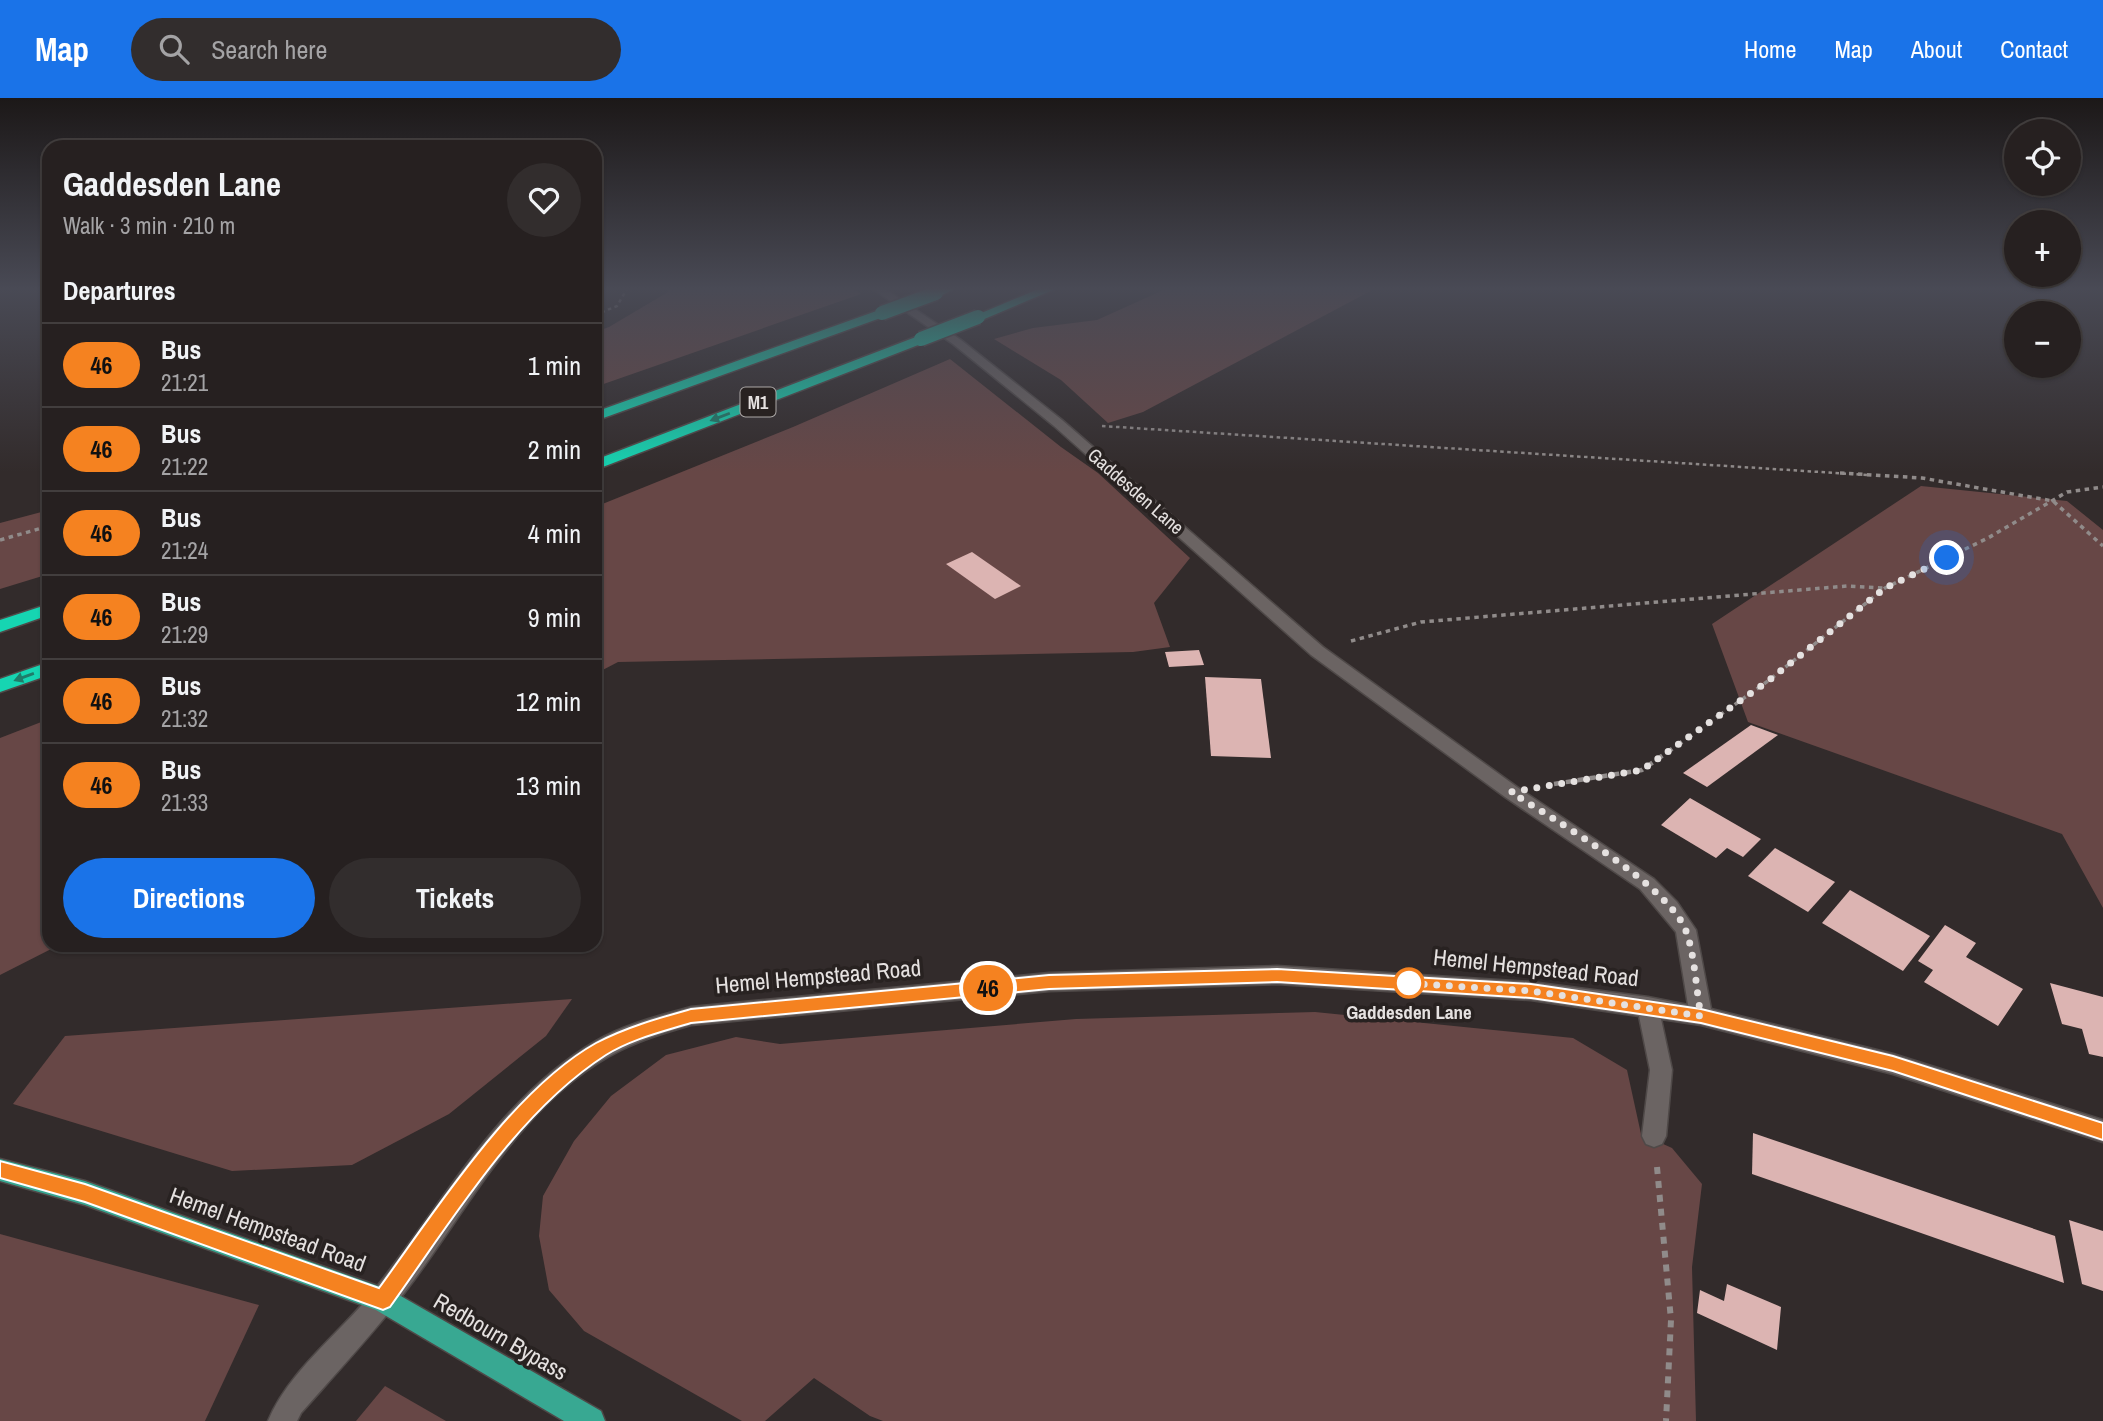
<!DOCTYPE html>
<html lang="en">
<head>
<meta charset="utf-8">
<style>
	body { margin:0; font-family:"Archivo Narrow",sans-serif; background:#322d2d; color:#f1f3f6; height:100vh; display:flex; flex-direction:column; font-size:26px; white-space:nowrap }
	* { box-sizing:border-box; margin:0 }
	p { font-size:23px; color:#a4a3a5 }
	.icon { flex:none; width:38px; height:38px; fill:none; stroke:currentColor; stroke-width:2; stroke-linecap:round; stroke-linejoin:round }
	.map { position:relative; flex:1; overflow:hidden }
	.panel { position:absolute; left:42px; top:42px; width:560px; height:812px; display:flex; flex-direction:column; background:#262020; border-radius:21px; box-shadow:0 2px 5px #0004,0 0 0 2px #423e3e }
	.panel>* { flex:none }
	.badge { padding:0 14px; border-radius:23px; font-size:24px; line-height:46px }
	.controls { position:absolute; left:2004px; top:21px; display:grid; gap:14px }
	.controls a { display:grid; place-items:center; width:77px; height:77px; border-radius:50%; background:#262020; box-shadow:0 2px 5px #0004,0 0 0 2px #423e3e; font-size:35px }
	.you { position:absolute; width:35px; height:35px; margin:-18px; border:5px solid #fff; border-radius:50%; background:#1a73e8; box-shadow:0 0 0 10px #1a73e833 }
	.map>.badge { position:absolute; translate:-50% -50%; box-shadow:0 0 0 4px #fff }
	h2 { padding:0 21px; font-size:26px; line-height:63px }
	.round { display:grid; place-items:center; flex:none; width:74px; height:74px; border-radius:37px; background:#322d2d }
	.summary { display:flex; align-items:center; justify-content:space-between; height:119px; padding:0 21px }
	h1 { font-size:33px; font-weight:700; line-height:52px }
	.button { display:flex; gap:14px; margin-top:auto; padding:14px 21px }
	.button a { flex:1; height:80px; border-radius:42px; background:#1a73e8; color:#fff; font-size:28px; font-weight:700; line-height:80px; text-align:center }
	.button a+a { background:#322d2d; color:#f1f3f6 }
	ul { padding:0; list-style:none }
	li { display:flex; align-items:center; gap:21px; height:84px; padding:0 21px; border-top:2px solid #423e3e }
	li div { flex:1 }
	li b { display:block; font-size:26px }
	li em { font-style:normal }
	li .badge { min-width:77px; font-weight:700; text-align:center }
	header { display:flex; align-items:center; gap:42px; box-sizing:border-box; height:98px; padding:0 35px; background:#1a73e8; color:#fff }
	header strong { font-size:33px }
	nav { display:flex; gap:38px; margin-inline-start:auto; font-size:24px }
	.search { width:490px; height:63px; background:#322d2d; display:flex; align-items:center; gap:18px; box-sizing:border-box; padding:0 24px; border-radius:38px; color:#a4a3a5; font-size:26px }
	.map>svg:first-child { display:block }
	.green { fill:#674746 }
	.building { fill:#dcb4b2 }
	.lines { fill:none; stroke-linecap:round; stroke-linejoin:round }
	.minor-casing { stroke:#4f4948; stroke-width:3 }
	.major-casing { stroke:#4f4948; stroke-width:3 }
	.highway-casing { stroke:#4f4948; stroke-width:3 }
	.path-far3 { stroke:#908b8a; stroke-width:2.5; stroke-dasharray:3.5 3.5; stroke-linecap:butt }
	.path-far2 { stroke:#908b8a; stroke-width:3.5; stroke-dasharray:4.5 4.5; stroke-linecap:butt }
	.path-far1 { stroke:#908b8a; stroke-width:4.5; stroke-dasharray:6 6; stroke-linecap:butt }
	.path { stroke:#908b8a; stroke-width:6; stroke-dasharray:7 7; stroke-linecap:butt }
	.minor { fill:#6b6463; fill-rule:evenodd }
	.major { fill:#38a892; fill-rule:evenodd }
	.highway { fill:#16d5b2; fill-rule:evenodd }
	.highway-bridge-casing { stroke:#4f4948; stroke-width:17; stroke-linecap:butt }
	.highway-bridge { stroke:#16d5b2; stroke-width:14 }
	.oneway { fill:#1f7c6a }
	.line { fill:#f58220; stroke:#fff; stroke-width:2 }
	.walk { stroke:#e5e1e0; stroke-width:7; stroke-dasharray:0 12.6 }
	.stop-dot { fill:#fff; stroke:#f58220; stroke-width:3.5 }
	.labels { text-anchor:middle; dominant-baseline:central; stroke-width:7; stroke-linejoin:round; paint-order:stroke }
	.shield { fill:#282221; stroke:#aca8a7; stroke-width:2 }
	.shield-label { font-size:18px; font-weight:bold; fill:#e5e1e0 }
	.street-label { font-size:19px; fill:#e5e1e0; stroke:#282221 }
	.stop-label { font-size:19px; font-weight:bold; fill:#e5e1e0; stroke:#282221 }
	.near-street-label { font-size:23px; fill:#e5e1e0; stroke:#282221 }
</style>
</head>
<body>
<header>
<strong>Map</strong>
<div class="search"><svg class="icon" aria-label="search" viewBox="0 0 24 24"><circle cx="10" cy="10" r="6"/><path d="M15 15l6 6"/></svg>Search here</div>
<nav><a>Home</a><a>Map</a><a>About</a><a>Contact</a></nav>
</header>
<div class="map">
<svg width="2103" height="1323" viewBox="0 0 2103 1323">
	<rect width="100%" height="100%" fill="#322b2b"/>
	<!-- green -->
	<g class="green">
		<polygon points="668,189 851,189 861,196 595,289 595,234 609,229 668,194"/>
		<polygon points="1170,189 1378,189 1143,314 1108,325 1061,282 994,241 1033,230 1097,222"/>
		<polygon points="950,261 1061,349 1098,375 1190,460 1154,505 1170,549 1133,554 618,564 595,576 595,409 793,329"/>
		<polygon points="1921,388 2067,403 2103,432 2103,810 2062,736 1748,624 1712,526"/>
		<polygon points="49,412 49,476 0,491 0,425"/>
		<polygon points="49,621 49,847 59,847 0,877 0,640"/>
		<polygon points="572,901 546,938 449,1016 352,1067 232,1073 13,1006 65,938"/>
		<polygon points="1315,914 1573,940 1627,972 1641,1036 1672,1050 1702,1086 1692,1169 1696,1323 883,1323 870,1318 814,1280 765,1323 742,1323 584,1233 549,1192 539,1138 543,1098 574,1043 611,998 666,957 736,939 780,946 1076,921"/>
		<polygon points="0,1136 259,1207 205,1323 0,1323"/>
		<polygon points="385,1288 446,1323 356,1323"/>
	</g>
	<!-- building -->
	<g class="building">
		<polygon points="972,454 1021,488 995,501 946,466"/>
		<polygon points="1199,552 1204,567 1169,569 1165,554"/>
		<polygon points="1205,579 1261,581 1271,660 1211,658"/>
		<polygon points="1751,627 1778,637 1707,689 1683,675"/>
		<polygon points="1690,700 1761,741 1743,759 1727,750 1716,760 1661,727"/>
		<polygon points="1775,750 1835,784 1808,814 1748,778"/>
		<polygon points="1850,792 1930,838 1903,873 1822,825"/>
		<polygon points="1945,827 1976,845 1966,859 2023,891 1998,928 1924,884 1933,872 1918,863"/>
		<polygon points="2050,885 2103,899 2103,959 2089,956 2082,931 2062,926"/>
		<polygon points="1753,1035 2055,1138 2064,1185 1752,1076"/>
		<polygon points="2069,1122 2103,1133 2103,1193 2082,1186"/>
		<polygon points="1727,1186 1781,1209 1777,1252 1697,1215 1700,1192 1724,1203"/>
	</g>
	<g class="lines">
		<defs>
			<path id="minor" d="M870,189h12l79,53 101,80 261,227 194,140 137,92 23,23 19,28 15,79 182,45 210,66v22l-210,-68 -192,-49 -40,-6 11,51 -6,66 -4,8 -8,3 -8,-3 -4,-8 8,-66 -11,-54 -108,-16 -254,-16 -228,7 -358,34c-24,7 -48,14 -70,25 -95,47 -146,148 -207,230 -35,47 -74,89 -113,133l-4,8h-29c21,-50 70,-86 103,-127 71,-87 125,-195 225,-253 29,-17 63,-25 95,-34l358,-34 228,-7 254,16 117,15 40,8 -12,-73 -36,-43 -135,-92 -194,-142 -257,-229 -101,-82z"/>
			<polygon id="major" points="0,1061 85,1083 392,1193 601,1313 605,1323 564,1323 376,1212 85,1107 0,1083"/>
			<g id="highway">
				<polygon points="940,189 958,189 940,198 932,198 932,192"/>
				<polygon points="1043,189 1060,189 982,222 974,222 972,219"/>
				<polygon points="882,211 886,212 886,218 595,323 595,314"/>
				<polygon points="921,237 926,238 926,244 595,372 595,362"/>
				<polygon points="49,506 49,517 0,534 0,522"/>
				<polygon points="49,564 49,577 0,594 0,581"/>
			</g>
		</defs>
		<!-- minor casing -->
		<use href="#minor" class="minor-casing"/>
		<!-- major casing -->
		<use href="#major" class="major-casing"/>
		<!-- highway casing -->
		<use href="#highway" class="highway-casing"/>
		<!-- path-far3 -->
		<g class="path-far3">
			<polyline points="595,217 617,208 628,189"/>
			<polyline points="1102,328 1867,377"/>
		</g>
		<!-- path-far2 -->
		<g class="path-far2">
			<polyline points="1840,375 1922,380 2053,403 2103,448"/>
			<polyline points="0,442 49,428"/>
			<polyline points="1351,543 1421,524 1847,488 1884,490"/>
			<polyline points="1720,617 1768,583 1885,490 1988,440 2067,394 2103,389"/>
		</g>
		<!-- path-far1 -->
		<polyline class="path-far1" points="1554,686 1642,672 1723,615"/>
		<!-- path -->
		<polyline class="path" points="1657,1069 1671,1222 1666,1323"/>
		<!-- minor -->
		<use href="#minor" class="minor"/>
		<!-- major -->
		<use href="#major" class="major"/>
		<!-- highway -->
		<use href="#highway" class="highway"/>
		<defs>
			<g id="highway-bridge">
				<polyline points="882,215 936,195"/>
				<polyline points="921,241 978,219"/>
			</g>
		</defs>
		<!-- highway-bridge casing -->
		<use href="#highway-bridge" class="highway-bridge-casing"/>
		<!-- highway-bridge -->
		<use href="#highway-bridge" class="highway-bridge"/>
	</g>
	<!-- one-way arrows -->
	<defs><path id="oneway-solid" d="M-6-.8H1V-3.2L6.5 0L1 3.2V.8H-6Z" transform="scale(1.75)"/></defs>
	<g class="oneway">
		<use href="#oneway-solid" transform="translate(720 319) rotate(159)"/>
		<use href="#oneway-solid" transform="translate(24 579) rotate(160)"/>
	</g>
	<!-- sky -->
	<linearGradient id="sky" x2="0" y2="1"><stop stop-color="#1c1818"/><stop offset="0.51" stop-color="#494a55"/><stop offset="1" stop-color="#494a55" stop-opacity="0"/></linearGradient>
	<rect width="2103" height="374" fill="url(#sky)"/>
	<!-- line -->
	<path class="line" d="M1277,871l254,15 170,25 192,47 210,67v17l-210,-69 -192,-48 -170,-25 -254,-16 -228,7 -358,34c-29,9 -59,16 -85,32 -89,57 -155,167 -216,252l-7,3 -298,-108 -85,-24v-17l85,23 294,104c57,-78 133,-198 217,-245 30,-16 63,-25 95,-34l358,-34z"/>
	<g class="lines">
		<!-- walk -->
		<path class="walk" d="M1409,885h-5l127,8 170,25c-5,-26 -6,-61 -15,-85 -17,-46 -132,-111 -175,-139l131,-22 126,-89 117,-93 62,-30"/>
	</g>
	<!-- markers -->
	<circle class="stop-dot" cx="1409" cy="885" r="14"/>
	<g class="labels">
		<!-- shield labels -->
		<rect class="shield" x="740.5" y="289.5" width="35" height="29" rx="5"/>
		<g class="shield-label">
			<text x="758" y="304">M1</text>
		</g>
		<!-- street labels -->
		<g class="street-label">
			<text transform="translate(1136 393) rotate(41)">Gaddesden Lane</text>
		</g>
		<!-- stop labels -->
		<g class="stop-label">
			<text x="1409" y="914">Gaddesden Lane</text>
		</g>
		<!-- near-street labels -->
		<g class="near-street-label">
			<text transform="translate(1536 869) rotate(6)">Hemel Hempstead Road</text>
			<text transform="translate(818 878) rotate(-5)">Hemel Hempstead Road</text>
			<text transform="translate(268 1131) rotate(20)">Hemel Hempstead Road</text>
			<text transform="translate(501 1238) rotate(30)">Redbourn Bypass</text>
		</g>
	</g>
</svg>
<div class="controls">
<a><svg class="icon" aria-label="locate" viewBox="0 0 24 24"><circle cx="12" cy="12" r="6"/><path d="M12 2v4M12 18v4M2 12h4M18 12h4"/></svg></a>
<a>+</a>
<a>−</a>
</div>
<div class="you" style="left:1947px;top:460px"></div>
<b class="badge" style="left:988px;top:890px;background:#f58220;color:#111">46</b>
<section class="panel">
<div class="summary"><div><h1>Gaddesden Lane</h1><p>Walk · 3 min · 210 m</p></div><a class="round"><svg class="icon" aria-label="heart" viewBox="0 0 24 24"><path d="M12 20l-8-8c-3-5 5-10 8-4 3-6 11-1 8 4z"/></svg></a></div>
<h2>Departures</h2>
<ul>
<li><span class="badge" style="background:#f58220;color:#111">46</span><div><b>Bus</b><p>21:21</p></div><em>1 min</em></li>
<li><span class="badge" style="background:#f58220;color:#111">46</span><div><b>Bus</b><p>21:22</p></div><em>2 min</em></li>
<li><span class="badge" style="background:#f58220;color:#111">46</span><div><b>Bus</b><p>21:24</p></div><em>4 min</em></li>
<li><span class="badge" style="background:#f58220;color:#111">46</span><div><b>Bus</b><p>21:29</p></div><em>9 min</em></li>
<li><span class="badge" style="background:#f58220;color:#111">46</span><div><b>Bus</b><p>21:32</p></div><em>12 min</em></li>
<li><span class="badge" style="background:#f58220;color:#111">46</span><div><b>Bus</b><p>21:33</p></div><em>13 min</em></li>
</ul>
<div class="button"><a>Directions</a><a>Tickets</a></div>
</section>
</div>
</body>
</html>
